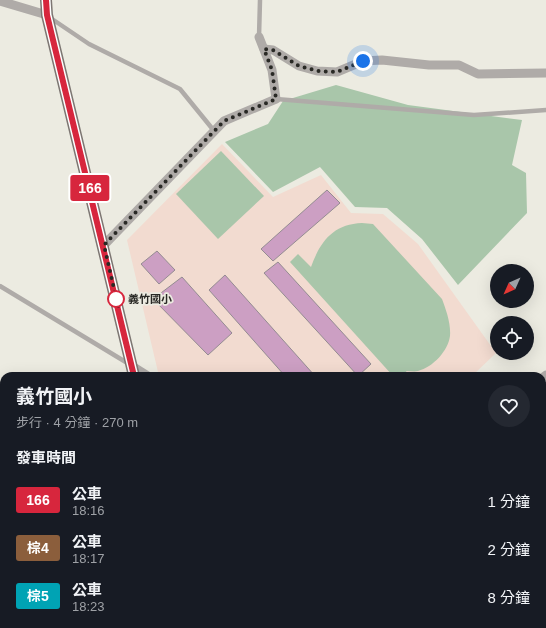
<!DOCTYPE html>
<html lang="zh-TW">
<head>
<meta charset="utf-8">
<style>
	body { margin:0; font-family:Arial,"Noto Sans TC",sans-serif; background:#242831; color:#f1f3f6; height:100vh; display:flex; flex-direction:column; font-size:15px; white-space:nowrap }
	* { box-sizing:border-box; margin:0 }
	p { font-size:13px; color:#9ea1a6 }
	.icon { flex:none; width:22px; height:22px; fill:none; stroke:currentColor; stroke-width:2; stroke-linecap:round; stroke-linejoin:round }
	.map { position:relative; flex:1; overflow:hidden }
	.sheet { position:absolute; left:0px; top:372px; width:546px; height:256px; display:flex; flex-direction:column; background:#171b24; border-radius:12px 12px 0 0; box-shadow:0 4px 16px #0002 }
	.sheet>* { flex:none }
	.badge { padding:0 8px; border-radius:3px; font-size:14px; line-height:26px }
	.needle { width:26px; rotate:225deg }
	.buttons { position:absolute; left:490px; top:264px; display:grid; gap:8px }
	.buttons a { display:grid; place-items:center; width:44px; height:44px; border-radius:50%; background:#171b24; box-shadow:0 4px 16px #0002; font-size:20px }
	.you { position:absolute; width:20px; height:20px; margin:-10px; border:3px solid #fff; border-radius:50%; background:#1a73e8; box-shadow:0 0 0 6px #1a73e833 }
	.map>.badge { position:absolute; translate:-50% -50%; box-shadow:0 0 0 2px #fff }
	h2 { padding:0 16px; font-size:15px; line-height:36px }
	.round { display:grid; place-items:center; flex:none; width:42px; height:42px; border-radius:21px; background:#242831 }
	.head { display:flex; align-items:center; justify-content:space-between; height:68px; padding:0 16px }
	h1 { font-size:19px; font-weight:700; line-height:30px }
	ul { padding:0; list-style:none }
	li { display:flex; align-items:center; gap:12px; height:48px; padding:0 16px }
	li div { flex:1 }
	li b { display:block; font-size:15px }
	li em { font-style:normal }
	li .badge { min-width:44px; font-weight:700; text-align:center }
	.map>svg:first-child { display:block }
	.education { fill:#f2dbd0 }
	.green { fill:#a9c6aa }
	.building { fill:#cc9fc3; stroke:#948c92 }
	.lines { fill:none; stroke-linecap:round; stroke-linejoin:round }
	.lane { stroke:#afaba8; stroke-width:4.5 }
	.street { stroke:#afaba8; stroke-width:9 }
	.secondary { stroke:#928c89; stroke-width:12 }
	.primary { stroke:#7d7672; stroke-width:12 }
	.line-casing { stroke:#fff; stroke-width:9 }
	.line { stroke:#d7263d; stroke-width:6 }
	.walk { stroke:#292925; stroke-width:4; stroke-dasharray:0 7.2 }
	.stop-dot { fill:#fff; stroke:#d7263d; stroke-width:2 }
	.labels { text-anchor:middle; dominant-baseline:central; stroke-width:3.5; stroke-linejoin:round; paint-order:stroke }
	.stop-label { font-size:11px; font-weight:bold; fill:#292925; stroke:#ecebe1; text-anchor:start }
</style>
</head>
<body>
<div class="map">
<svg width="546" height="628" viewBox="0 0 546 628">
	<rect width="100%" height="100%" fill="#ecebe1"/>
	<!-- education -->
	<polygon class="education" points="222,144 273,197 321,175 351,213 383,214 418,244 496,353 472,376 165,376 158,372 127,240"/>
	<!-- green -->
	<g class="green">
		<polygon points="336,85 408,105 522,120 512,165 526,173 527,213 458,285 422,239 387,208 355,207 320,167 273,192 225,142 268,124 283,101"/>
		<polygon points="221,151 264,196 218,239 176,194"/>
		<path d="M362,223l11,1 69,75c4,11 9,24 8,37 -2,15 -17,31 -32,35 -3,1 -8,0 -12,0l3,5h-16l-103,-114 8,-8 13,13c9,-25 22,-43 51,-44z"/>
	</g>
	<!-- building -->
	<g class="building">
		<polygon points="327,190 340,203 273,261 261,249"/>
		<polygon points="157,251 175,270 159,284 141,264"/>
		<polygon points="278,262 371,364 358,376 264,273"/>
		<polygon points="225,275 315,376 285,376 209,290"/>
		<polygon points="182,277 232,333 208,355 153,299"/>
	</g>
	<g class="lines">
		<!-- lane -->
		<g class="lane">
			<polyline points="49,17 89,44 180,89 215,132"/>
			<polyline points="259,37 260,0"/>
			<polyline points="276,99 474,115 546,110"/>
			<polyline points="0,286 129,364"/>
			<polyline points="542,445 546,447"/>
			<polyline points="542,492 546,486"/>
			<polyline points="0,586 4,585"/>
			<polyline points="542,596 546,590"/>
			<polyline points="0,598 4,605"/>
			<polyline points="0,617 4,608"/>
			<polyline points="14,624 17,628"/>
			<polyline points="110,624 112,628"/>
			<polyline points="414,628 416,624"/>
		</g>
		<!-- street -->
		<g class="street">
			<polyline points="0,1 47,15"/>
			<polyline points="264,49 273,50 299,66 317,71 337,72 363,61 382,60 429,65 459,65 478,74 546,73"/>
			<polyline points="104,245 224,121 276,99 272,70 259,37"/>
			<polyline points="132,366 148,376"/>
			<polyline points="542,378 546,375"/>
			<polyline points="542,387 546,390"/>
			<polyline points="542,614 546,617"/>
		</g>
		<!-- secondary -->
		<g class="secondary">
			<polyline points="223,624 225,628"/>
			<polyline points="357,624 364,628"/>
		</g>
		<!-- primary -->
		<g class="primary">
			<polyline points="46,0 47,15 134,376"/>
			<polyline points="0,439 4,440"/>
		</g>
	</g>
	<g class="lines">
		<defs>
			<polyline id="line" points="46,0 47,15 134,376"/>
		</defs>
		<!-- line casing -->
		<use href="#line" class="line-casing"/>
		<!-- line -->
		<use href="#line" class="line"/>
		<!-- walk -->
		<polyline class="walk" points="116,299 118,306 104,245 224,121 276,99 272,70 264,49 273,50 299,66 318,71 337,72 363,61"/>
	</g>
	<!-- markers -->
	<circle class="stop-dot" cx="116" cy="299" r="8"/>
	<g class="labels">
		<!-- stop labels -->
		<g class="stop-label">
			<text x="128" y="299">義竹國小</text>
		</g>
	</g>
</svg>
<div class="buttons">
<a><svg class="needle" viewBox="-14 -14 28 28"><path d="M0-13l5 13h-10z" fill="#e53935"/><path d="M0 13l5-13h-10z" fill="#9ea1a6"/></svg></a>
<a><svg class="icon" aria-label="locate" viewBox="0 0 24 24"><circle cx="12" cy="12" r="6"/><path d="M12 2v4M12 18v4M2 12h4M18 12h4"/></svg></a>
</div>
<div class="you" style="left:363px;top:61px"></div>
<b class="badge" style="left:90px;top:188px;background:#d7263d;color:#fff">166</b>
<section class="sheet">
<div class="head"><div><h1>義竹國小</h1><p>步行 · 4 分鐘 · 270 m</p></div><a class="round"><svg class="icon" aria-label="heart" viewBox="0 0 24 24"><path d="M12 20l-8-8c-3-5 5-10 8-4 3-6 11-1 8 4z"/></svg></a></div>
<h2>發車時間</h2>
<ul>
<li><span class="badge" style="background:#d7263d;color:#fff">166</span><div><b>公車</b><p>18:16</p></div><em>1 分鐘</em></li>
<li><span class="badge" style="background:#8b5e3c;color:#fff">棕4</span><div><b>公車</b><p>18:17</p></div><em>2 分鐘</em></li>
<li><span class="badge" style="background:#00a3b4;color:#fff">棕5</span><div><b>公車</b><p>18:23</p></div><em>8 分鐘</em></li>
</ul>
</section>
</div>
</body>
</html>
